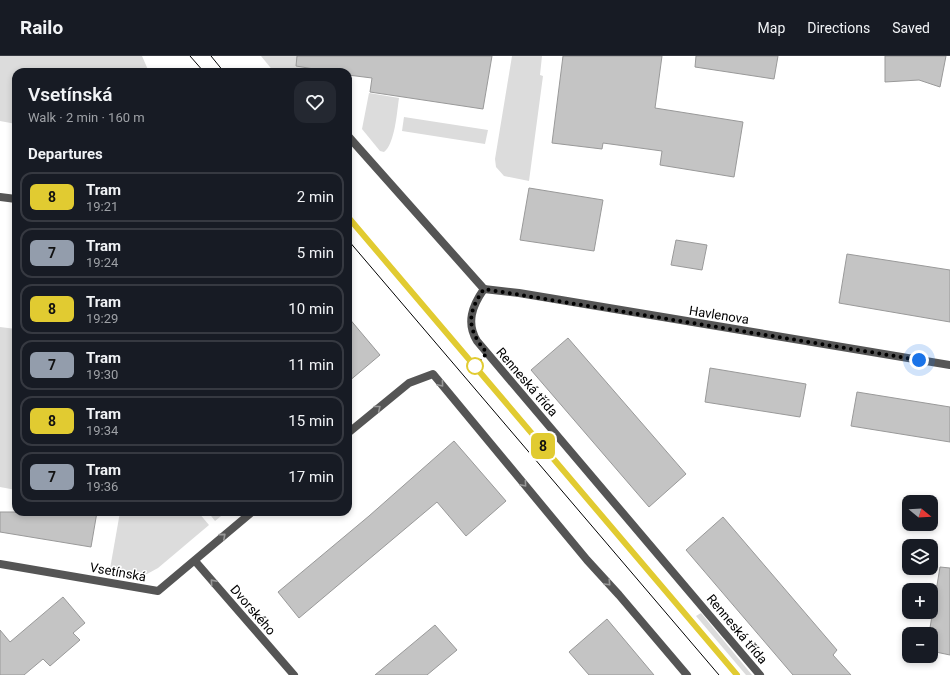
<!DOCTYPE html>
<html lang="en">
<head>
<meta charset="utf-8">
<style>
	body { margin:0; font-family:Roboto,sans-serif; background:#242831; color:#f1f3f6; height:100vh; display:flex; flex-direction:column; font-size:15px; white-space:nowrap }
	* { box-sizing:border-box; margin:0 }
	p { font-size:13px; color:#9ea1a6 }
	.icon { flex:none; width:22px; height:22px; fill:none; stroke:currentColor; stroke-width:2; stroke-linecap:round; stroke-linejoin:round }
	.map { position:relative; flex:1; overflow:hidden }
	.sheet { position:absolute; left:12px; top:12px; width:340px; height:448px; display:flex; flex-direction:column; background:#171b24; border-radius:12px; box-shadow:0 2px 6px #0003 }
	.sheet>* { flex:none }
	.badge { padding:0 8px; border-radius:6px; font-size:14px; line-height:26px }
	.needle { width:26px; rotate:108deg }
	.tools { position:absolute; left:902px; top:439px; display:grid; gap:8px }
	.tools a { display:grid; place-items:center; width:36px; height:36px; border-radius:8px; background:#171b24; box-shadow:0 2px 6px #0003; font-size:20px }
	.you { position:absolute; width:20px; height:20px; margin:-10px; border:3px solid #fff; border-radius:50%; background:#1a73e8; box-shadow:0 0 0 6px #1a73e833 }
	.map>.badge { position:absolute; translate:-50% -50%; box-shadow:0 0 0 2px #fff }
	h2 { padding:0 16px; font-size:15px; line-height:36px }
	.round { display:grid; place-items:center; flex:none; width:42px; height:42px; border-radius:12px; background:#242831 }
	.overview { display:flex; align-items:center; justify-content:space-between; height:68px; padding:0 16px }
	h1 { font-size:19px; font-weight:600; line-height:30px }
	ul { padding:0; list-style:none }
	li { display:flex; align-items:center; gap:12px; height:50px; margin:0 8px 6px; padding:0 8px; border:2px solid #363941; border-radius:12px }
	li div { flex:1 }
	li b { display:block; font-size:15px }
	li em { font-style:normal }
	li .badge { min-width:44px; font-weight:700; text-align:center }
	header { display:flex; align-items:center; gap:24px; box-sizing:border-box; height:56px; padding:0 20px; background:#171b24; border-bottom:1px solid #363941 }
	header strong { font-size:19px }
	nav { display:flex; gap:22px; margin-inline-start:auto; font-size:14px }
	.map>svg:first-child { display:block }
	.green { fill:#dcdcdc }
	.building { fill:#c4c4c4; stroke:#999 }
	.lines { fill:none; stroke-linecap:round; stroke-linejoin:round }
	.street { stroke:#555; stroke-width:8 }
	.tram { stroke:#000; stroke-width:1 }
	.oneway { stroke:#999 }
	.line-casing { stroke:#fff; stroke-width:9 }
	.line { stroke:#e1cb31; stroke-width:6 }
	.walk { stroke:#000; stroke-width:4; stroke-dasharray:0 7.2 }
	.stop-dot { fill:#fff; stroke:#e1cb31; stroke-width:2 }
	.labels { text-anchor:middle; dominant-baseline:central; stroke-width:3; stroke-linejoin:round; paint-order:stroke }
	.street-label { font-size:13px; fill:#000; stroke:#fff }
</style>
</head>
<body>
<header>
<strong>Railo</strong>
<nav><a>Map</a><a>Directions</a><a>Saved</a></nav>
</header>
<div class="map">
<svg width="950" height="619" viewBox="0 0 950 619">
	<rect width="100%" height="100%" fill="#fff"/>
	<!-- green -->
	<g class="green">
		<polygon points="0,0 142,0 149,16 16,16 16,68 0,65"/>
		<polygon points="261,0 319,0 317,16 274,16"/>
		<polygon points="512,0 542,0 540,19 543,20 529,125 504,120 496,111 495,103"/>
		<path d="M369,37l30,5c-2,13 -4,46 -15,54l-4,-1 -18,-22z"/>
		<polygon points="404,61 488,74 485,88 402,75"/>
		<polygon points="0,271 16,273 16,434 0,431"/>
		<polygon points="120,456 198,456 209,469 158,512 147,518 110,513"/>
		<polygon points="208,456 226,456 215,465"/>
		<polygon points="701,557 752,619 746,619 696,560"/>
	</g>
	<!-- building -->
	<g class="building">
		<polygon points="297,0 492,0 483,53 370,36 372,22 348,19 348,16 332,16 296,10"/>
		<polygon points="563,0 662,0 655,52 743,66 734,121 660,109 662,95 603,87 602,93 552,87"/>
		<polygon points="696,0 778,0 774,23 695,11"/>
		<polygon points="885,0 946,0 940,31 919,24 885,26"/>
		<polygon points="529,132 603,144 594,195 520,184"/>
		<polygon points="676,184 707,189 702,214 671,209"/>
		<polygon points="847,198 950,214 950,266 839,247"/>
		<polygon points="348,261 380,299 348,326"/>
		<polygon points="568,282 686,418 649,451 531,314"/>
		<polygon points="710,312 806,328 800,361 705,346"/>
		<polygon points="857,336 950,351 950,386 851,370"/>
		<polygon points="454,385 506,445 466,480 437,446 299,562 278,536 369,460"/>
		<polygon points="0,456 97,456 91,491 0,476"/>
		<polygon points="723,461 837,594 833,599 851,619 793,619 686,494"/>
		<polygon points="940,511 950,512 950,599 931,595 931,578 929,578"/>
		<polygon points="63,541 85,567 73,577 80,584 50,610 43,603 24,619 0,619 0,574 10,586"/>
		<polygon points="607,563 654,619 589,619 569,596"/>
		<polygon points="435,569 457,594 427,619 375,619"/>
	</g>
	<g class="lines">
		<!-- street -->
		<g class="street">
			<polyline points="348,80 484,233"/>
			<polyline points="0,141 16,143"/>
			<path d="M484,233c-12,17 -18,34 -7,52l283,334"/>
			<polyline points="484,233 519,237 950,309"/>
			<polyline points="348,377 409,327 433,318 587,504 619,539 687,619"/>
			<polyline points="195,505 294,619"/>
			<polyline points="0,508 158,535 252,456"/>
		</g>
		<!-- tram -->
		<g class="tram">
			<polyline points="190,0 204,16"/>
			<polyline points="211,0 224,16"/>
			<polyline points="348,161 737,619"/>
			<polyline points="348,184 719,619"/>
		</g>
	</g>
	<!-- one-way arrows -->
	<defs><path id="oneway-chevron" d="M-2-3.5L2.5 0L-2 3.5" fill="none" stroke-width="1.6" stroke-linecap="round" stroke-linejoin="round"/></defs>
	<g class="oneway">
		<use href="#oneway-chevron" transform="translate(441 328) rotate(50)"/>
		<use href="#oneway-chevron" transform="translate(378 352) rotate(-39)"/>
		<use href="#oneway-chevron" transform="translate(524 428) rotate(50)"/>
		<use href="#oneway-chevron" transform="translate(223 480) rotate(-41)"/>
		<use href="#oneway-chevron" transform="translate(213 526) rotate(-131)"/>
		<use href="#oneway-chevron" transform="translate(608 527) rotate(47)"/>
	</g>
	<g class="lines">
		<defs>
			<polyline id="line" points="348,161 737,619"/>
		</defs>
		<!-- line casing -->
		<use href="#line" class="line-casing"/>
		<!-- line -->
		<use href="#line" class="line"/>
		<!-- walk -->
		<path class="walk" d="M475,310l12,-13c-20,-23 -21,-39 -3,-64l435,71"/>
	</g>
	<!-- markers -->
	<circle class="stop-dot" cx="475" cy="310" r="8"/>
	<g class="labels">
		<!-- street labels -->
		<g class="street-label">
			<text transform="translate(719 259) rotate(9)">Havlenova</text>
			<text transform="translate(527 326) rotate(49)">Renneská třída</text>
			<text transform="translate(118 516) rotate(10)">Vsetínská</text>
			<text transform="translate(253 554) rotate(49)">Dvorského</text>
			<text transform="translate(737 573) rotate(50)">Renneská třída</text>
		</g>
	</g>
</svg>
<div class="tools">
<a><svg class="needle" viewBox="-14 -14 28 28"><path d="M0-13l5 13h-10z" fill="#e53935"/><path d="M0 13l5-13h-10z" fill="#9ea1a6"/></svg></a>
<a><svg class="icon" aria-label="layers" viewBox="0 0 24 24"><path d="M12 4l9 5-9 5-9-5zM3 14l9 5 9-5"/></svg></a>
<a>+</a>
<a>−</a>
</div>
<div class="you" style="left:919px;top:304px"></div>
<b class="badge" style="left:543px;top:390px;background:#e1cb31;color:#111">8</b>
<section class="sheet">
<div class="overview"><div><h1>Vsetínská</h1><p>Walk · 2 min · 160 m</p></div><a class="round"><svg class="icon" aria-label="heart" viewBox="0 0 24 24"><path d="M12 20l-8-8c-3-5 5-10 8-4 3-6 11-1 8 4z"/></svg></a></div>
<h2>Departures</h2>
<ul>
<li><span class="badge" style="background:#e1cb31;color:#111">8</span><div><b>Tram</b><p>19:21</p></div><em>2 min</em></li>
<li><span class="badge" style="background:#939dac;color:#111">7</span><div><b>Tram</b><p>19:24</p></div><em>5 min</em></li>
<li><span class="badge" style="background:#e1cb31;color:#111">8</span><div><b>Tram</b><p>19:29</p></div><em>10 min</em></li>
<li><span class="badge" style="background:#939dac;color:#111">7</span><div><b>Tram</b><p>19:30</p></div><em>11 min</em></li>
<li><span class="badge" style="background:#e1cb31;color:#111">8</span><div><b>Tram</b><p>19:34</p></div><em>15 min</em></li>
<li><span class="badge" style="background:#939dac;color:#111">7</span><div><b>Tram</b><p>19:36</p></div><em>17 min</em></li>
</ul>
</section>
</div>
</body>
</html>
